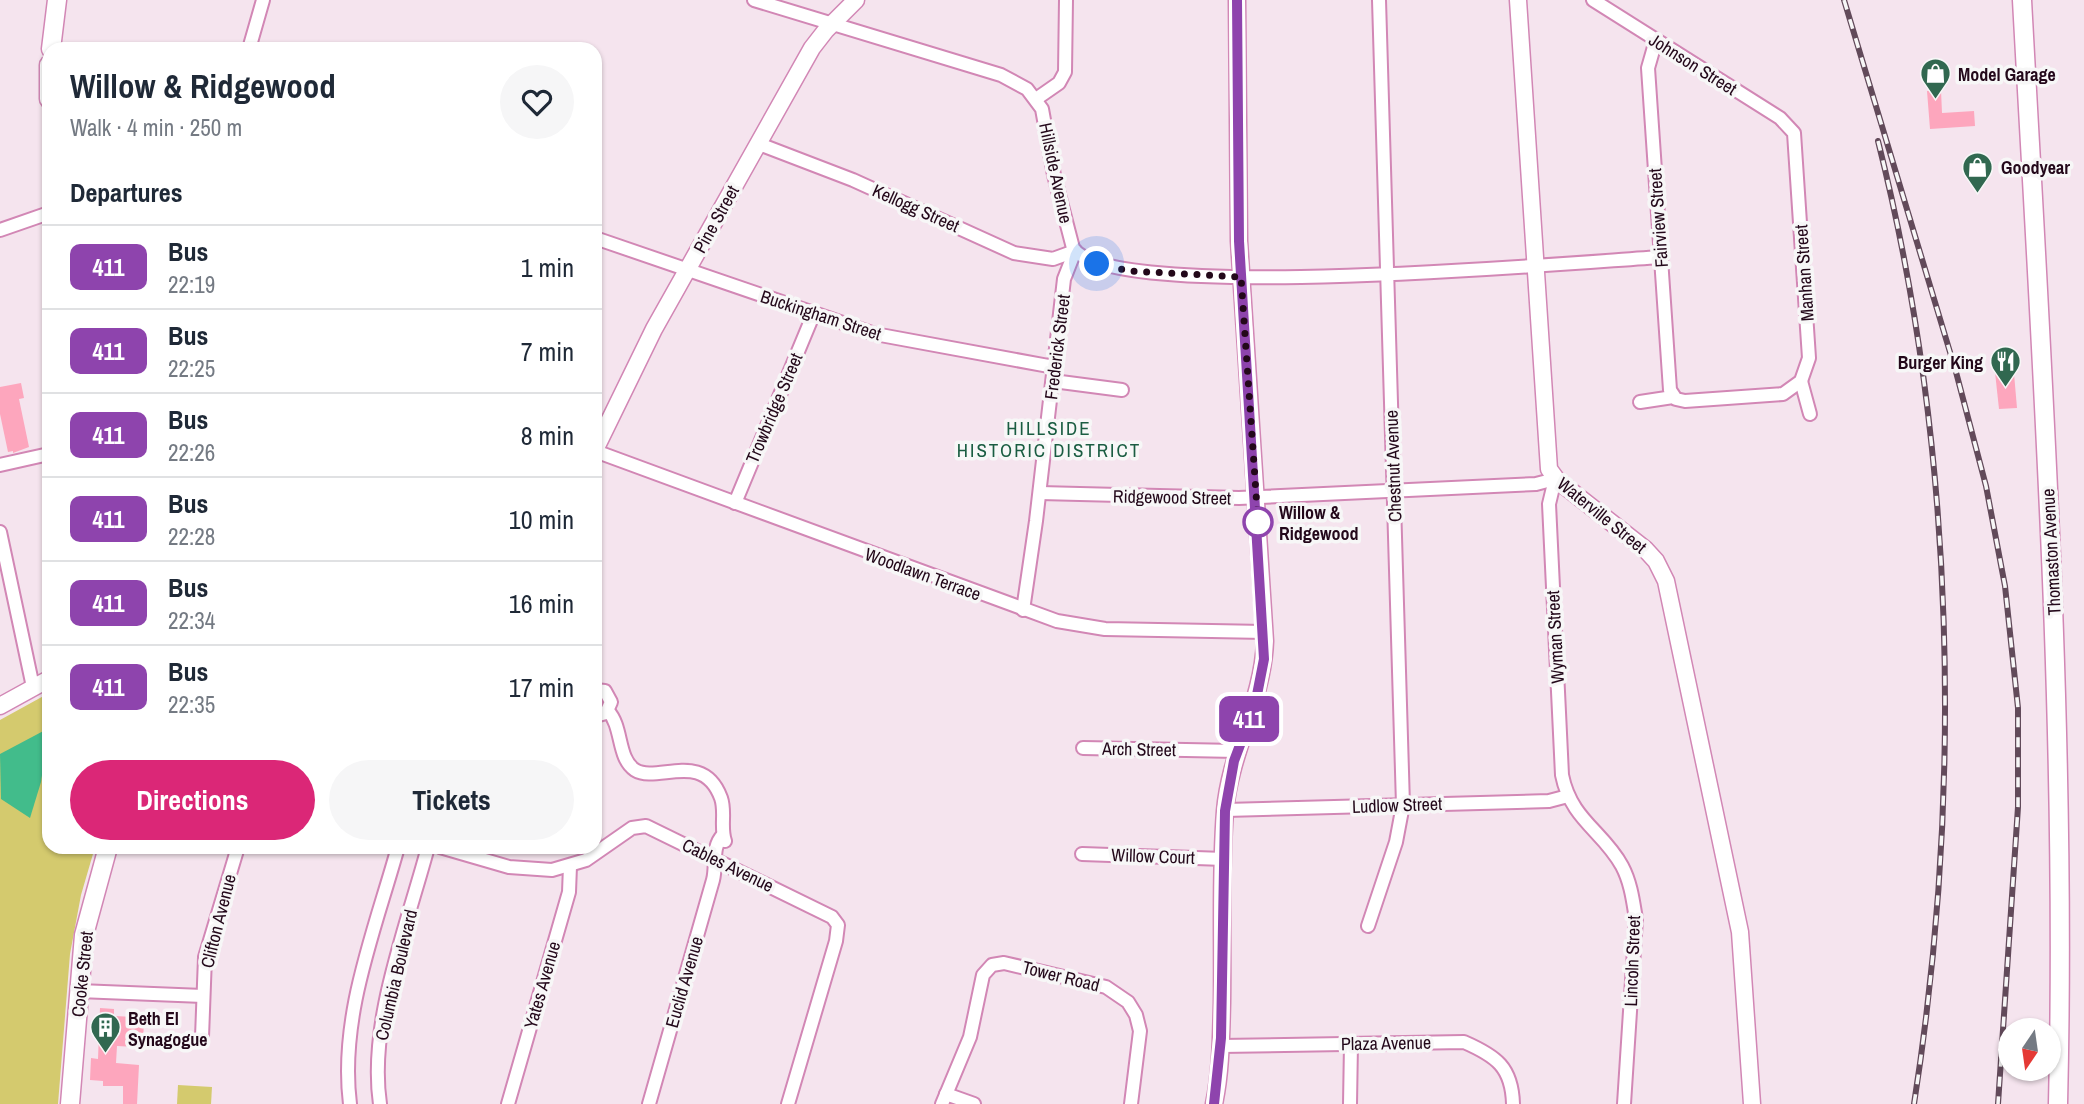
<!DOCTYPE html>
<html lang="en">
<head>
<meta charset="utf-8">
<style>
	body { margin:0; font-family:"Archivo Narrow",sans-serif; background:#f6f6f7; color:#1f2937; height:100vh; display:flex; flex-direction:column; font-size:26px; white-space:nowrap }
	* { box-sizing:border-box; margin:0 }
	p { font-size:23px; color:#747a83 }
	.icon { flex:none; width:38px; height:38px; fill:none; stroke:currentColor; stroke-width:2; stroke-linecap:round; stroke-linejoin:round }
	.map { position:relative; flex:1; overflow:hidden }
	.drawer { position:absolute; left:42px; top:42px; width:560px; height:812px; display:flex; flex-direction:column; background:#fff; border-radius:21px; box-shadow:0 2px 5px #0004 }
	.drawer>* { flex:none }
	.badge { padding:0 14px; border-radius:10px; font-size:24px; line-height:46px }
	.needle { width:46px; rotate:193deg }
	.fabs { position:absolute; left:1998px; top:1018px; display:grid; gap:14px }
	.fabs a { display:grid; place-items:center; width:63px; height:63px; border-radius:50%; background:#fff; box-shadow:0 2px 5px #0004; font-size:35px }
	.you { position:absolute; width:35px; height:35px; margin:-18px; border:5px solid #fff; border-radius:50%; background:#1a73e8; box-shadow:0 0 0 10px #1a73e833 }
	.map>.badge { position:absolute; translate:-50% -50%; box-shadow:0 0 0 4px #fff }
	h2 { padding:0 28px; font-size:26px; line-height:63px }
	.round { display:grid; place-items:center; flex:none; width:74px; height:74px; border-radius:37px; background:#f6f6f7 }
	.head { display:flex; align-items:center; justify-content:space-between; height:119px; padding:0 28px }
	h1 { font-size:33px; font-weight:700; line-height:52px }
	.button { display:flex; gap:14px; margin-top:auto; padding:14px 28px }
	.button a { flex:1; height:80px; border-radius:42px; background:#db2777; color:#fff; font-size:28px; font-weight:700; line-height:80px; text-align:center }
	.button a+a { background:#f6f6f7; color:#1f2937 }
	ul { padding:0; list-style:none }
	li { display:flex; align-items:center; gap:21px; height:84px; padding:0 28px; border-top:2px solid #e0e1e3 }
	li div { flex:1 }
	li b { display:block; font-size:26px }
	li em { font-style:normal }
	li .badge { min-width:77px; font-weight:700; text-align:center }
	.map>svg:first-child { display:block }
	.green { fill:#d4ca6e }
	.water { fill:#42bc8b }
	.building { fill:#fda6bd }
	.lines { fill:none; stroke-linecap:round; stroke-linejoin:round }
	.minor-casing { stroke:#d287b5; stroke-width:16 }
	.tertiary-casing { stroke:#d287b5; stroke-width:19 }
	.secondary-casing { stroke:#d287b5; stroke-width:21 }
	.minor { stroke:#fff; stroke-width:12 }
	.tertiary { stroke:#fff; stroke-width:16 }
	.secondary { stroke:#fff; stroke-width:18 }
	.rail-casing { stroke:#624a5a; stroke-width:6 }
	.rail { stroke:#f7f7f7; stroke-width:3.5; stroke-dasharray:10; stroke-linecap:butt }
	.line-casing { stroke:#fff; stroke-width:16 }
	.line { stroke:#8e44ad; stroke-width:10 }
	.walk { stroke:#23081a; stroke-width:7; stroke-dasharray:0 12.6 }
	.stop-dot { fill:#fff; stroke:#8e44ad; stroke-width:3.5 }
	.labels { text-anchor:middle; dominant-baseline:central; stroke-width:7; stroke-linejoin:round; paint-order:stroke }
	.street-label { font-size:18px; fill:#23081a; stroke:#f7f7f7 }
	.poi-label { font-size:18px; font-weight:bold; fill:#23081a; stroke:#f7f7f7; text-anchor:start }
	.stop-label { font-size:18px; font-weight:bold; fill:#23081a; stroke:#f7f7f7; text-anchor:start }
	.neighbourhood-label { font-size:19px; letter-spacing:2px; fill:#1a5d42; stroke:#f7f7f7 }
</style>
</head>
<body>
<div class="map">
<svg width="2084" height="1104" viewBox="0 0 2084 1104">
	<rect width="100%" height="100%" fill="#f5e4ee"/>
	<!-- green -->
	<g class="green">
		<polygon points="49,693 49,847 95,847 81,895 70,954 58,1104 0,1104 0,720"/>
		<polygon points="178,1085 212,1087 211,1104 177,1104"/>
	</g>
	<!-- water -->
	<polygon class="water" points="49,728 41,782 30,818 1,799 0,754"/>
	<!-- building -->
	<g class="building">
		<polygon points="1941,90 1942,113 1974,111 1975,126 1930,129 1927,91"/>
		<polygon points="2013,362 2017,408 1999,409 1994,363"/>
		<polygon points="21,383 24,398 19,399 29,447 13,453 13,451 8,452 0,414 0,387"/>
		<polygon points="100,1008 114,1009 114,1016 135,1017 135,1020 144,1020 143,1043 135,1042 135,1047 117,1046 116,1063 139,1065 137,1104 123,1104 123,1086 103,1086 103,1081 90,1080 91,1058 98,1059"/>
	</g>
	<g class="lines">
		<defs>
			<g id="minor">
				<path d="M754,0l247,75 26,14 15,20 12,66 19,73c38,57 504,14 588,9"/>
				<polyline points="1593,0 1780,118 1794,133 1809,358 1801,381 1783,394 1685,401 1676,399 1670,390 1648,68 1656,40"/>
				<polyline points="249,49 263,0"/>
				<polyline points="1036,99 1059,83 1065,72 1066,0"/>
				<polyline points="759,144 853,180 1014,253 1053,259 1075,251"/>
				<polyline points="0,230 49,213"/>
				<polyline points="595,238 875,334 1054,367"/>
				<polyline points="1053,381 1122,390"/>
				<polyline points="1801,381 1810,414"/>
				<polyline points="1640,402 1673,397"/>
				<polyline points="595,451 1057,621 1105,629 1265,632"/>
				<polyline points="0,465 49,454"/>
				<path d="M1555,479l-6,25 13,271c9,45 41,56 60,91 9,17 11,35 14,53l-12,185"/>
				<polyline points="1040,493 1239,498 1536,484 1555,479"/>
				<polyline points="735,503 814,313"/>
				<polyline points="0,532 33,687"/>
				<polyline points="1023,610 1036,521 1064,279 1075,251"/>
				<polyline points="595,690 605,691 611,702 606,713 595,716"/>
				<path d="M608,711c15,16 9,47 27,59 22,14 68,-21 86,28 5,14 -1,29 4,43"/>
				<polyline points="1083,748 1237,751"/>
				<polyline points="1226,810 1549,801 1568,796"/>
				<polyline points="440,847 509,867 552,870 586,860 632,828 646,826 832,917 838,925 836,941 788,1104"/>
				<polyline points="1082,854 1224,859"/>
				<polyline points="1368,926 1396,842 1403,805 1379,0"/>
				<polyline points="79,991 203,996"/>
				<polyline points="202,1037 205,957 238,847"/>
				<path d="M1221,1046l243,-4c32,14 48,25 49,62"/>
				<polyline points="946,1094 974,1104"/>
				<path d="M350,1104c-11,-87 25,-174 48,-257"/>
				<path d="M380,1104c-12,-81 27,-178 48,-257"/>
				<polyline points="508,1104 569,892 570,866"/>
				<path d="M649,1104l64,-224c4,-15 -2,-33 10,-45"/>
				<polyline points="942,1104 970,1037 983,975 992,965 1004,963 1106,987 1128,1002 1136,1015 1140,1031 1131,1104"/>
				<polyline points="1350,1104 1351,1044"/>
			</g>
			<g id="tertiary">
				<polyline points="1518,0 1549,469 1557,480 1645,549 1656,561 1666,581 1740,932 1752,1104"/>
				<polyline points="595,450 654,329 812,48 826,30 856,0"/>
				<polyline points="0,706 49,679"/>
				<path d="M1214,1104c7,-33 7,-67 8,-101 1,-64 -2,-128 3,-192 5,-60 38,-110 40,-170l-26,-400 -2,-241"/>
			</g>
			<g id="secondary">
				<path d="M2022,0c20,368 45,736 36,1104"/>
				<polyline points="51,49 57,0"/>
				<polyline points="49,65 49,99"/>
				<polyline points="70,1104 84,935 108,847"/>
			</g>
		</defs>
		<!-- minor casing -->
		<use href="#minor" class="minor-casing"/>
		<!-- tertiary casing -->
		<use href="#tertiary" class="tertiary-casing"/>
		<!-- secondary casing -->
		<use href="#secondary" class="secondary-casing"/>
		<!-- minor -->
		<use href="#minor" class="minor"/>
		<!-- tertiary -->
		<use href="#tertiary" class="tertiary"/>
		<!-- secondary -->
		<use href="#secondary" class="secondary"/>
		<defs>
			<g id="rail">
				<polyline points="1844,0 1956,372 1986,486 2005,586 2018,708 2018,807 1998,1104"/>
				<path d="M1878,141c78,309 85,649 36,963"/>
			</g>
		</defs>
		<!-- rail casing -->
		<use href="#rail" class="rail-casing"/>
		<!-- rail -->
		<use href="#rail" class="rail"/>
	</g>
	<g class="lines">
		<defs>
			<polyline id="line" points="1214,1104 1221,1038 1225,811 1234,761 1255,705 1264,659 1239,241 1237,0"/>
		</defs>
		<!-- line casing -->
		<use href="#line" class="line-casing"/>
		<!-- line -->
		<use href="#line" class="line"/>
		<!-- walk -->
		<polyline class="walk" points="1097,264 1130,271 1241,277 1258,522"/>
	</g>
	<!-- icons -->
	<defs>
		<symbol id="shop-pin" viewBox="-11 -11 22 30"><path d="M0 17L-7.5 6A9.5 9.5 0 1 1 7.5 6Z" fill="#316850" stroke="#f7f7f7"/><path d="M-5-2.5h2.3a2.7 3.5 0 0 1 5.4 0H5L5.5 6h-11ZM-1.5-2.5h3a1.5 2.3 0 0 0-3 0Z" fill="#fff"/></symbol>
		<symbol id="restaurant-pin" viewBox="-11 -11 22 30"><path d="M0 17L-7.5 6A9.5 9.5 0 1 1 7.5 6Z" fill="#316850" stroke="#f7f7f7"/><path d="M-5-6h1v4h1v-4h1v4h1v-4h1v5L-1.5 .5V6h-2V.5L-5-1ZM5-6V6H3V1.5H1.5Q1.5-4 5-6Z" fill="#fff"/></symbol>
		<symbol id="building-pin" viewBox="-11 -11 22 30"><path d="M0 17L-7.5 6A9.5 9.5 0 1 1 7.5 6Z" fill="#316850" stroke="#f7f7f7"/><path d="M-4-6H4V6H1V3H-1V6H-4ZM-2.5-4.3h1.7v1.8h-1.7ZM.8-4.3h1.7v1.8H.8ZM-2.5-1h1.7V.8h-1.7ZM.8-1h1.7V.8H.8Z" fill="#fff"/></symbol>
	</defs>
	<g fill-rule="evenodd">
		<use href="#shop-pin" x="1918" y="56" width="35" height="47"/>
		<use href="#shop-pin" x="1960" y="150" width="35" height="47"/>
		<use href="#restaurant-pin" x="1988" y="344" width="35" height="47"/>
		<use href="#building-pin" x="88" y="1010" width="35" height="47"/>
	</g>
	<!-- markers -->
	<circle class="stop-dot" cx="1258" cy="522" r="14"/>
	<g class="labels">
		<!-- street labels -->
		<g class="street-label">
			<text transform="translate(1693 64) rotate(32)">Johnson Street</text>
			<text transform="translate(1056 173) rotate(78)">Hillside Avenue</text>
			<text transform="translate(916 208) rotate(24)">Kellogg Street</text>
			<text transform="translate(1658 218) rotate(-94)">Fairview Street</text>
			<text transform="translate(716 219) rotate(-61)">Pine Street</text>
			<text transform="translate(1804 273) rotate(-94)">Manhan Street</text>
			<text transform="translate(821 315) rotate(18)">Buckingham Street</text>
			<text transform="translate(1057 347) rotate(-83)">Frederick Street</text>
			<text transform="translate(774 408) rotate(-67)">Trowbridge Street</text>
			<text transform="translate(1393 466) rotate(-92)">Chestnut Avenue</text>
			<text transform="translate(1172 497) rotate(1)">Ridgewood Street</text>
			<text transform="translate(1602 515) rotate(39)">Waterville Street</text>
			<text transform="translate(2051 552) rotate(-93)">Thomaston Avenue</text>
			<text transform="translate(923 574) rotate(20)">Woodlawn Terrace</text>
			<text transform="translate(1555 637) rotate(-93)">Wyman Street</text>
			<text transform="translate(1139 749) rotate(1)">Arch Street</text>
			<text transform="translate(1397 805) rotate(-2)">Ludlow Street</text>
			<text transform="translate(1153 856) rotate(2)">Willow Court</text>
			<text transform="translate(728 865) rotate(26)">Cables Avenue</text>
			<text transform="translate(218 921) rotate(-76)">Clifton Avenue</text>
			<text transform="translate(1632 961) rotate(-88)">Lincoln Street</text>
			<text transform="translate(82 974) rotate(-84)">Cooke Street</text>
			<text transform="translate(396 975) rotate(-77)">Columbia Boulevard</text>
			<text transform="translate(1061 976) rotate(14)">Tower Road</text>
			<text transform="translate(684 982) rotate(-74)">Euclid Avenue</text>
			<text transform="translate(542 985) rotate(-74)">Yates Avenue</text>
			<text transform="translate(1386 1043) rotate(-1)">Plaza Avenue</text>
		</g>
		<!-- poi labels -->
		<g class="poi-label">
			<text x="1958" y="74">Model Garage</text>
			<text x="2001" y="167">Goodyear</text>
			<text x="1983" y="362" text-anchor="end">Burger King</text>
			<text x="128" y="1018">Beth El<tspan x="128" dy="21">Synagogue</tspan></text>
		</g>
		<!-- stop labels -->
		<g class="stop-label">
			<text x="1279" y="512">Willow &amp;<tspan x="1279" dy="21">Ridgewood</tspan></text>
		</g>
		<!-- neighbourhood labels -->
		<g class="neighbourhood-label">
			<text x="1049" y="428">HILLSIDE<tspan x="1049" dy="22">HISTORIC DISTRICT</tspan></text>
		</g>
	</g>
</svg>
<div class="fabs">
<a><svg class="needle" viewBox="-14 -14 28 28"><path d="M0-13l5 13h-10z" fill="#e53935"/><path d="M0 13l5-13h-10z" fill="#747a83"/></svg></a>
</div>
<div class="you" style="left:1097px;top:264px"></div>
<b class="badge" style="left:1249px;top:719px;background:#8e44ad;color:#fff">411</b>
<section class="drawer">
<div class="head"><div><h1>Willow &amp; Ridgewood</h1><p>Walk · 4 min · 250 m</p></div><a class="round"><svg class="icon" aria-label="heart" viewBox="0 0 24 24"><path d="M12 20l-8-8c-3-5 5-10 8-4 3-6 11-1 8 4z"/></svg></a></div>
<h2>Departures</h2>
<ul>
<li><span class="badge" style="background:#8e44ad;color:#fff">411</span><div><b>Bus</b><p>22:19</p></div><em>1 min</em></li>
<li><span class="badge" style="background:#8e44ad;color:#fff">411</span><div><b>Bus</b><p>22:25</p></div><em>7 min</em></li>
<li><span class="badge" style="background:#8e44ad;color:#fff">411</span><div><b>Bus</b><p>22:26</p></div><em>8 min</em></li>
<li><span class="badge" style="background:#8e44ad;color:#fff">411</span><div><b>Bus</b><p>22:28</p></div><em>10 min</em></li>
<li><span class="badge" style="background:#8e44ad;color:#fff">411</span><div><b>Bus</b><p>22:34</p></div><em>16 min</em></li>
<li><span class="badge" style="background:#8e44ad;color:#fff">411</span><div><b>Bus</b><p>22:35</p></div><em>17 min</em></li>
</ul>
<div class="button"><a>Directions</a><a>Tickets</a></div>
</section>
</div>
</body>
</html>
